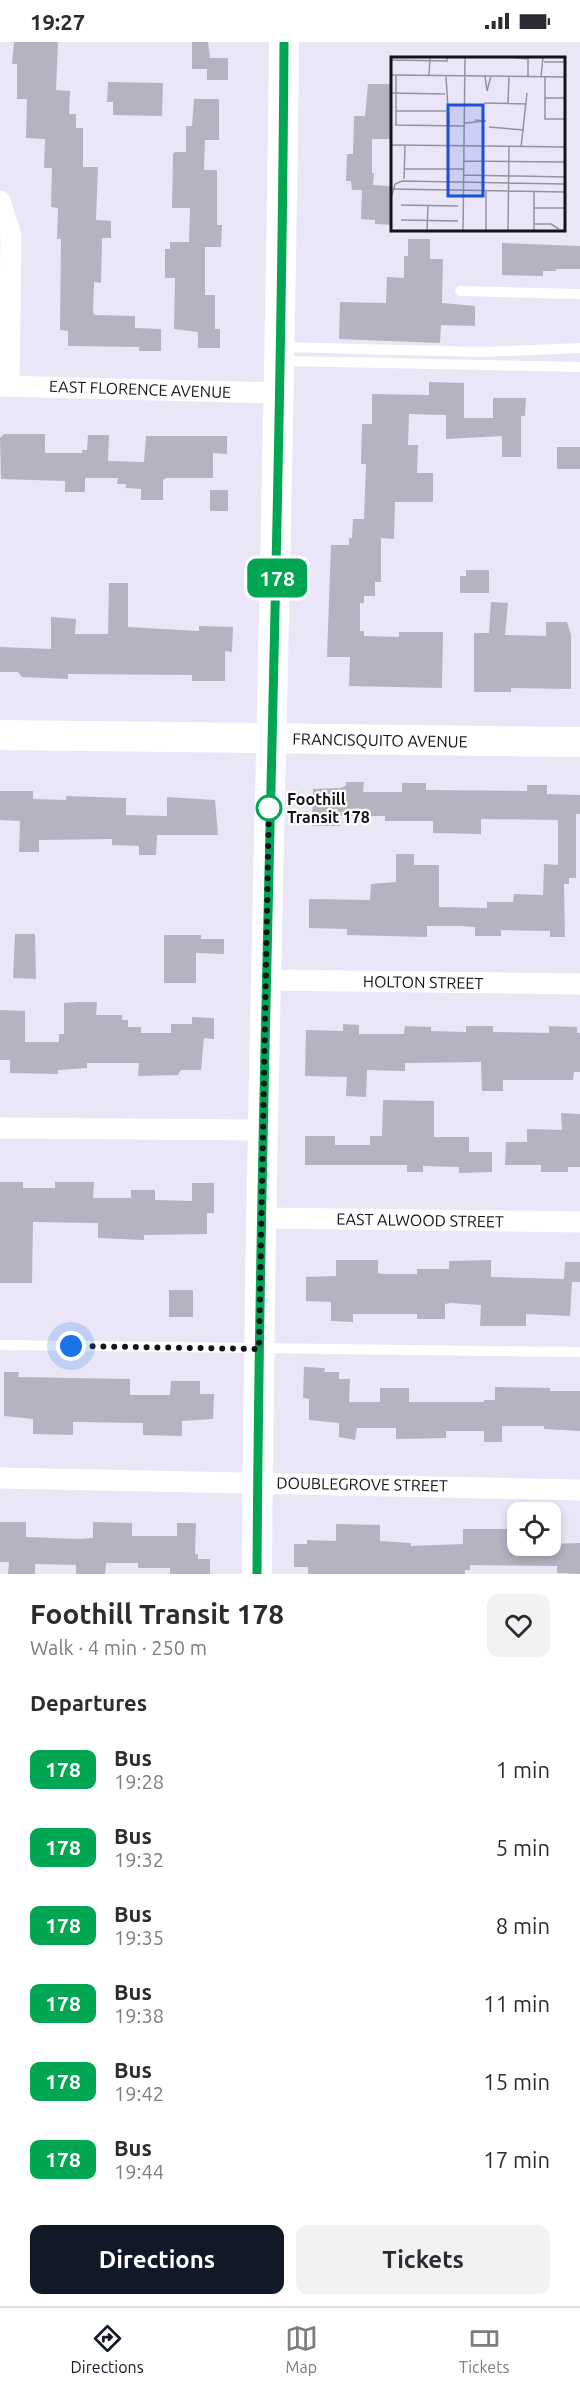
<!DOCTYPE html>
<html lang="en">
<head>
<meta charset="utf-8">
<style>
	body { margin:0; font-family:Ubuntu,sans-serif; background:#f2f2f3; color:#2b2b33; height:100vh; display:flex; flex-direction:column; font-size:22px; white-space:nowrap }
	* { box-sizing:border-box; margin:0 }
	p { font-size:20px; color:#7c7c81 }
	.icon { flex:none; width:33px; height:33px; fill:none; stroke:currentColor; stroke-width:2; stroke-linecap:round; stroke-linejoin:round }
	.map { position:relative; height:1532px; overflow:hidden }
	.panel { display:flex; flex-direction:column; background:#fff; flex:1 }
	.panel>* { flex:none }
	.badge { padding:0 12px; border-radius:9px; font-size:21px; line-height:39px }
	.buttons { position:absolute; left:507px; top:1460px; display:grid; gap:12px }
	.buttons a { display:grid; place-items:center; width:54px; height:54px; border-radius:12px; background:#fff; box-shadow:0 3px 9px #0003; font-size:30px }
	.you { position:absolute; width:30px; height:30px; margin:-15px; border:4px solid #fff; border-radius:50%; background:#1a73e8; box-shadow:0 0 0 9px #1a73e833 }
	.map>.badge { position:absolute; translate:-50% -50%; box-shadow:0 0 0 3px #fff }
	h2 { padding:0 30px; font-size:22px; line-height:54px }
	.round { display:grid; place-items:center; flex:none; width:63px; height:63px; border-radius:12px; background:#f2f2f3 }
	.headline { display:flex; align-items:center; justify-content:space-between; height:102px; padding:0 30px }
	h1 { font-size:28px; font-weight:700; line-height:45px }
	.cta { display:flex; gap:12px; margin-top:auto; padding:12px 30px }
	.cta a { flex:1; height:69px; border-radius:12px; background:#111827; color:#fff; font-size:24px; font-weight:700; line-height:69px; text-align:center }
	.cta a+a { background:#f2f2f3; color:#2b2b33 }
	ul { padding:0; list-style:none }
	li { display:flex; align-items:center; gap:18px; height:78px; padding:0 30px }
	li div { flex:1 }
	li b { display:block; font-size:22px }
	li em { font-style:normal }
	li .badge { min-width:66px; font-weight:700; text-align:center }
	.status { display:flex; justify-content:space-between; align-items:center; height:42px; padding:0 30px; background:#fff; direction:ltr }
	.status svg { height:16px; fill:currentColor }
	.menu { display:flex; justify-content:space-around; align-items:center; height:84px; border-top:2px solid #e1e1e2; background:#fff; font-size:16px; color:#7c7c81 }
	.menu a { display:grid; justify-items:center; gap:3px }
	.menu .active { color:#111827 }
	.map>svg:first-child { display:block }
	.building { fill:#b6b2c2 }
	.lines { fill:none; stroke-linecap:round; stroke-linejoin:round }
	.lane { stroke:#fff; stroke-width:10 }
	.street { stroke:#fff; stroke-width:21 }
	.secondary { stroke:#fff; stroke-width:30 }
	.line-casing { stroke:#fff; stroke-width:14 }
	.line { stroke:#00a651; stroke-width:9 }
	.walk { stroke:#141319; stroke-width:6; stroke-dasharray:0 10.8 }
	.stop-dot { fill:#fff; stroke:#00a651; stroke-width:3 }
	.labels { text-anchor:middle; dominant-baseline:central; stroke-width:4.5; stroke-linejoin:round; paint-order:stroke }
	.street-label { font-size:16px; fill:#141319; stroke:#fff }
	.stop-label { font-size:16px; font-weight:bold; fill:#141319; stroke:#fff; text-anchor:start }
	.inset-road { fill:none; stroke:#94929f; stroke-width:1.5 }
	.view { fill:#1d4ed8; fill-opacity:0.15; stroke:#1d4ed8; stroke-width:3 }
	.inset-edge { fill:none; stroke:#141319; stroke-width:3 }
</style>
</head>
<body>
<div class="status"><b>19:27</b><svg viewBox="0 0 49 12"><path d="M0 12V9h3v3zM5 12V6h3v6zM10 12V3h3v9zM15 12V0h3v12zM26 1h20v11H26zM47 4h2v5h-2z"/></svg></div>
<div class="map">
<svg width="580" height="1532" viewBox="0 0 580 1532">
	<rect width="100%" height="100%" fill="#eae6f8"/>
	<!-- building -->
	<g class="building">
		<polygon points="14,0 58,0 56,48 70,49 69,72 76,72 76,86 83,86 83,125 98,125 96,178 111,179 111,196 102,196 101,241 94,240 93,271 95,273 135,274 135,286 161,287 161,309 139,309 139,305 68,304 68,289 60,288 61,197 57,197 58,166 51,165 52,126 44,126 45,97 26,96 27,57 17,57 17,22 12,22"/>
		<polygon points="192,0 208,0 210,16 228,16 228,38 207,38 207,27 192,27"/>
		<polygon points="108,40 163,41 162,74 113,73 113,60 107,60"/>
		<polygon points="368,42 393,42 393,97 372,97 372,131 374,131 373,143 390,144 390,147 393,147 393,183 375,182 375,178 361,177 362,148 352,148 351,139 346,139 347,112 353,112 354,74 365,74"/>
		<polygon points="194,57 219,57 219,98 205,98 204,128 217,128 217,183 222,183 221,205 205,205 205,253 215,253 215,287 220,287 220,306 198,306 198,290 174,287 175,236 165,236 165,207 170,207 170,200 189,200 190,166 172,166 173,112 175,110 186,110 186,84 192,84"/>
		<polygon points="408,197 430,197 430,217 443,217 442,261 475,264 475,284 441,283 440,301 339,297 340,260 386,261 387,235 404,236 404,214 408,214"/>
		<polygon points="502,201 580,204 580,227 556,227 556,229 543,229 543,234 502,233"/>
		<polygon points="429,340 464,341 464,376 493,376 493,356 526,356 525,374 521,374 521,415 502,415 502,394 446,397 446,373 409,372 408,403 418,403 417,431 433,431 433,460 395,460 394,497 381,496 381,540 375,540 375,554 364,554 364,561 360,561 360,589 364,589 364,594 399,595 399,590 443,590 442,646 349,644 350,615 327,615 331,503 349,503 349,496 352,496 353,477 364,477 366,422 361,422 362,382 372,382 372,352 429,353"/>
		<polygon points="4,392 45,392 45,411 82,411 82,408 87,408 88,393 109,393 108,419 144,420 146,394 227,394 227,412 213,411 213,436 166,436 163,438 163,458 141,458 141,447 126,446 126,442 117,442 118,436 85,436 85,450 65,450 65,439 1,437 0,396"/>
		<rect x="557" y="405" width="23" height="22"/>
		<rect x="210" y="448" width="18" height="21"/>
		<polygon points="466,528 489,528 489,551 460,551 460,534 466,534"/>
		<polygon points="109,541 128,541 128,585 199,589 199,584 233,585 232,610 225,609 225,639 192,639 192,633 68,632 68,637 22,635 18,630 0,630 0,605 51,607 51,575 76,577 75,592 108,592"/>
		<polygon points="491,560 508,561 505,593 546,594 546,580 567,580 571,593 571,647 511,646 511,650 474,650 474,591 489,591"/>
		<polygon points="346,740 364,740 363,750 402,750 402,741 426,741 426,748 527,749 527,743 547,743 547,752 580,753 580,772 576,772 576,836 569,836 569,842 564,842 565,895 550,895 550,889 501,888 501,894 475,894 475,885 460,884 427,884 427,895 347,893 347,887 309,886 309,857 370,858 371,842 396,840 396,812 414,812 414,823 439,823 439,865 487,866 487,860 513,860 514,852 543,853 544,822 558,823 558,778 481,777 481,792 433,791 433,779 385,779 385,774 340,774 340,784 312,784 313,747 340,746 346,744"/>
		<polygon points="0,749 33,749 33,757 66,758 66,754 126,756 126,773 167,774 167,755 215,758 218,793 157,793 156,813 139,813 139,804 112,803 112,797 39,798 39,810 19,810 20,779 0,778"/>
		<polygon points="15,892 35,892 36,937 13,936"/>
		<polygon points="164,893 201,893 201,897 224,897 224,912 196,911 196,941 164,941"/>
		<polygon points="78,960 97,960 96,973 122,973 122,978 128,978 128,985 141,985 141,991 171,991 171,982 192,982 192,975 214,976 214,997 204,996 201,1028 181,1028 178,1033 138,1034 139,1021 87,1021 87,1026 58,1028 58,1032 10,1031 10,1018 0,1018 0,968 25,969 25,1000 59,1000 59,992 64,992 64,961"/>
		<polygon points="343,982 359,983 359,992 404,992 405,984 431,985 431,989 466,990 466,984 493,984 493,990 549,991 549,984 577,985 577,991 580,991 580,1030 574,1030 573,1038 503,1038 503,1049 482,1049 481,1020 405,1021 405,1029 367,1028 366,1055 346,1054 347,1035 305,1034 306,988 343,989"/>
		<polygon points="383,1058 434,1059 434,1095 469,1095 469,1110 492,1110 492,1130 459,1131 459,1125 423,1124 423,1130 407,1130 407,1123 305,1123 305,1094 335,1094 335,1103 370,1103 370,1094 382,1094"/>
		<polygon points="561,1071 580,1072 580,1125 568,1125 568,1130 541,1130 541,1123 505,1123 506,1100 527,1100 527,1087 562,1088"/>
		<polygon points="0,1140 23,1140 23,1146 55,1146 55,1140 94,1140 93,1156 131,1156 131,1148 155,1148 155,1158 192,1159 192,1141 214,1141 214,1171 207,1171 207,1192 144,1193 144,1198 98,1196 98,1181 33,1180 32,1241 0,1241"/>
		<polygon points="336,1218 378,1218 378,1231 383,1232 417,1232 417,1227 449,1227 449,1219 491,1218 491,1235 564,1237 565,1220 580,1220 580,1240 572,1240 570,1274 526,1272 526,1284 480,1284 481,1263 451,1261 445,1262 445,1277 417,1277 417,1272 353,1272 353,1280 331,1279 331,1260 306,1259 306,1235 336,1234"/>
		<rect x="169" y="1248" width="24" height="27"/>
		<polygon points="304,1325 325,1326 324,1330 339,1330 339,1337 350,1337 349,1360 380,1360 380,1346 409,1346 409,1360 484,1360 484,1358 495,1358 495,1345 550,1346 550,1349 580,1349 580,1389 544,1387 544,1384 502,1384 502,1400 484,1400 484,1389 446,1389 446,1396 396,1397 396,1386 357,1386 355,1398 339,1395 339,1381 309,1378 309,1357 303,1356"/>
		<polygon points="4,1330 19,1330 18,1335 130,1337 130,1353 170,1353 171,1339 200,1339 200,1352 214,1352 213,1377 182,1379 182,1394 143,1393 143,1381 77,1380 73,1380 73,1393 33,1392 33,1377 4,1374"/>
		<polygon points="0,1480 26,1480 26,1495 80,1497 93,1496 93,1480 132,1481 132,1494 177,1494 177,1481 196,1481 195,1512 198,1512 198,1517 210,1517 210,1532 170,1532 170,1526 138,1526 138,1521 106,1521 105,1532 76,1532 76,1523 35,1522 35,1532 8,1532 9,1520 0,1520"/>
		<polygon points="336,1482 380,1483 380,1499 411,1501 411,1504 463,1502 463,1487 511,1487 511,1496 516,1496 518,1503 580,1501 580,1532 557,1531 557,1524 470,1523 470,1528 465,1528 465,1532 308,1532 308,1525 294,1525 294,1502 307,1502 307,1498 336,1499"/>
	</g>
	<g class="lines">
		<!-- lane -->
		<g class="lane">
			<polyline points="460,249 580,252"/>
			<polyline points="282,305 481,310 580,306"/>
			<polyline points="282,319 580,325"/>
			<polyline points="0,1303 580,1310"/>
		</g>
		<!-- street -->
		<g class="street">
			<polyline points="0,159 11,194 9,344"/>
			<polyline points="0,344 280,351"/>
			<polyline points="265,938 580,942"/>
			<polyline points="0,1086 262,1088"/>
			<polyline points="261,1176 580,1180"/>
			<polyline points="0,1436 580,1448"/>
		</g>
		<!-- secondary -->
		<g class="secondary">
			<polyline points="0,693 580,700"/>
			<path d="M257,1532c3,-511 22,-1021 27,-1532"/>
		</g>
	</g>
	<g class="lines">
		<defs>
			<path id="line" d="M257,1532c3,-511 24,-1021 27,-1532"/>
		</defs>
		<!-- line casing -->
		<use href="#line" class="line-casing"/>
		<!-- line -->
		<use href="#line" class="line"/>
		<!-- walk -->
		<polyline class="walk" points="71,1304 259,1307 269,762 269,766"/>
	</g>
	<!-- markers -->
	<circle class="stop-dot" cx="269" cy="766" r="12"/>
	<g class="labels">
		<!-- street labels -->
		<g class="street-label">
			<text transform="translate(140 347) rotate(2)">EAST FLORENCE AVENUE</text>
			<text transform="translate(380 698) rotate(1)">FRANCISQUITO AVENUE</text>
			<text transform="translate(423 940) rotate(1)">HOLTON STREET</text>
			<text transform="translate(420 1178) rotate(1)">EAST ALWOOD STREET</text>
			<text transform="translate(362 1442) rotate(1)">DOUBLEGROVE STREET</text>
		</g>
		<!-- stop labels -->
		<g class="stop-label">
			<text x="287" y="757">Foothill<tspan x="287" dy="18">Transit 178</tspan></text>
		</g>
	</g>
	<!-- overview -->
	<g transform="translate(391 15)">
		<rect width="174" height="174" fill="#eae6f8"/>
		<path class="inset-road" d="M118,0l19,2M0,3l56,1v-4M153,5h21M0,18l174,2M5,18v50l68,1M38,19l1,-19M55,19l3,49M94,19l2,15 4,-15M137,20v-19M150,20l2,-20M154,20v42h20M0,36l54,1M154,41h20M93,46l42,1M117,46l1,-26M5,54h50M74,66l21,-2 -11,-1M98,70l35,3M0,88l174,2M130,90l6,-54M73,104l101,1M13,112h59M73,118l101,2M13,122l1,-34M0,132l174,3M0,141l4,-14 7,-3 163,3M10,148l57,1M143,151h31M10,163l57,1M143,167h17l8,5M36,174l1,-25M72,174l2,-174M95,174v-40M117,174l1,-84M143,174v-39"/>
		<path class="view" d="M57,48h35v91h-35z"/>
		<rect width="174" height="174" class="inset-edge"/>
	</g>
</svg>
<div class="buttons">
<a><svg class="icon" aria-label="locate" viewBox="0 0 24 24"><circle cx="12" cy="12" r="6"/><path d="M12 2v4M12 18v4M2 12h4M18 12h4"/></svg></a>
</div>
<div class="you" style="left:71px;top:1304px"></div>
<b class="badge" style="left:277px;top:536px;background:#00a651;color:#fff">178</b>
</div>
<section class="panel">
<div class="headline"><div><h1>Foothill Transit 178</h1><p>Walk · 4 min · 250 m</p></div><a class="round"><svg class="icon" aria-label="heart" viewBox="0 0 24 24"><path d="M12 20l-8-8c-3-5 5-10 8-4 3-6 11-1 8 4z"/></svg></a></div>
<h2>Departures</h2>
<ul>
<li><span class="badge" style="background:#00a651;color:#fff">178</span><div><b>Bus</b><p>19:28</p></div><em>1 min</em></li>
<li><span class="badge" style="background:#00a651;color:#fff">178</span><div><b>Bus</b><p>19:32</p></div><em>5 min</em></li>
<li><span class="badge" style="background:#00a651;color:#fff">178</span><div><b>Bus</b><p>19:35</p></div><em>8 min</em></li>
<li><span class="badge" style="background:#00a651;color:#fff">178</span><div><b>Bus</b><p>19:38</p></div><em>11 min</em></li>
<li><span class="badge" style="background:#00a651;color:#fff">178</span><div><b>Bus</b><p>19:42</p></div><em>15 min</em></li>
<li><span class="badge" style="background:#00a651;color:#fff">178</span><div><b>Bus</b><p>19:44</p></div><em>17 min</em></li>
</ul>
<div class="cta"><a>Directions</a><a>Tickets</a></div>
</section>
<nav class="menu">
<a class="active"><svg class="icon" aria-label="directions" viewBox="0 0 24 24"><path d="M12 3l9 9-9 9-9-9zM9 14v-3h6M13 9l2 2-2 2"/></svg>Directions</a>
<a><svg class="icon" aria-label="map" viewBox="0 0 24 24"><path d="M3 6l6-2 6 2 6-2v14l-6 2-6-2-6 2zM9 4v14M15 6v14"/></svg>Map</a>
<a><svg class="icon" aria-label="tickets" viewBox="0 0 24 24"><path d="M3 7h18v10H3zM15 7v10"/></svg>Tickets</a>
</nav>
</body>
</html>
